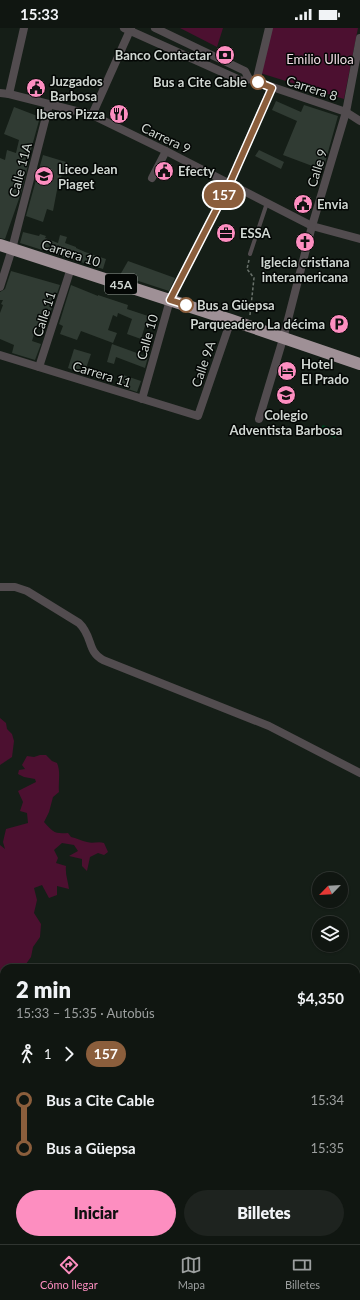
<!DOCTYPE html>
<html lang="es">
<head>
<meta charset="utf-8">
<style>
	body { margin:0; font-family:Lato,sans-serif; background:#1e231f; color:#f1f3f6; height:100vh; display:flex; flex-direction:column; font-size:15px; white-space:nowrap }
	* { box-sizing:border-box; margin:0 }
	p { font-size:13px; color:#9c9f9f }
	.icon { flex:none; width:22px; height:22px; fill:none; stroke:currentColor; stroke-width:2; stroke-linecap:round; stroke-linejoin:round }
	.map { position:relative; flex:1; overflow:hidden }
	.details { position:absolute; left:0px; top:936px; width:360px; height:280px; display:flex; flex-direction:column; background:#101611; border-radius:12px 12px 0 0; box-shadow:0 1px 3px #0004,0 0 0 1px #303531 }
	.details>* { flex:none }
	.badge { padding:0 8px; border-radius:13px; font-size:14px; line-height:26px }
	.needle { width:26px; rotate:245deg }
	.controls { position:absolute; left:312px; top:844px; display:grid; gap:8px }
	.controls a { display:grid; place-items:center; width:36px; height:36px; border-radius:50%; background:#101611; box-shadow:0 1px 3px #0004,0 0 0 1px #303531; font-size:20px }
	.map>.badge { position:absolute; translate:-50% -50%; box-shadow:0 0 0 2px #fff }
	.legs { display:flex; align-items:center; gap:6px; height:44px; padding:0 16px; font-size:13px }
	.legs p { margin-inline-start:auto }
	.overview { display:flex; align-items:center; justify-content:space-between; height:68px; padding:0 16px }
	h1 { font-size:22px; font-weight:800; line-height:30px }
	.cta { display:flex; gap:8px; margin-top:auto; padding:8px 16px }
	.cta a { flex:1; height:46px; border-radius:24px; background:#fd8ec0; color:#111; font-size:16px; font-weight:800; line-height:46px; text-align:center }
	.cta a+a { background:#1e231f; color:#f1f3f6 }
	ul { padding:0 16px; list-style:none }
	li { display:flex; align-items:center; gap:14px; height:48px; font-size:15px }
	li i { display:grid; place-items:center; width:6px; height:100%; margin:0 5px; background:currentColor }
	li i::after { content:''; width:10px; height:10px; margin:-5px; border:3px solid; border-radius:50%; background:#101611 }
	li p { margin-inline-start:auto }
	li:first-child i { background:linear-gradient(#0000 50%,currentColor 0) }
	li:last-child i { background:linear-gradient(currentColor 50%,#0000 0) }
	.status { display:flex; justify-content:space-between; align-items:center; height:28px; padding:0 20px; background:#101611; direction:ltr }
	.status svg { height:11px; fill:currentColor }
	.menu { display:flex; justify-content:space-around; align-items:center; height:56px; border-top:1px solid #303531; background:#101611; font-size:11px; color:#9c9f9f }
	.menu a { display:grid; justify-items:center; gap:2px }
	.menu .selected { color:#fd8ec0 }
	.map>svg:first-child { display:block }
	.green { fill:#4c1030 }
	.water { fill:#003d1e }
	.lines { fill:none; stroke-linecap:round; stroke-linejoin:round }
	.stream { stroke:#003d1e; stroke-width:2.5 }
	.building { fill:#303b33 }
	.path { stroke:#6a726c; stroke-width:1.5; stroke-dasharray:3 2; stroke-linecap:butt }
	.lane { stroke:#524c4f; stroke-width:4 }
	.street { stroke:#524c4f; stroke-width:8 }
	.highway { stroke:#9f9096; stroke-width:12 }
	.line-1-casing { stroke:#fff; stroke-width:9 }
	.line-1 { stroke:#8b5e3c; stroke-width:6 }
	.stop-1-dot { fill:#fff; stroke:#8b5e3c; stroke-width:2 }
	.labels { text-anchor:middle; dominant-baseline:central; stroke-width:3; stroke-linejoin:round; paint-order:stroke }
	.shield { fill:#040705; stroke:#939994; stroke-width:1 }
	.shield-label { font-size:12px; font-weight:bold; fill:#d0d7d2 }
	.poi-label { font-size:13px; font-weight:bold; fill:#d0d7d2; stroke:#040705; text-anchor:start }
	.park-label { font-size:13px; fill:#f1dce4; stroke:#040705 }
	.stop-label { font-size:13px; font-weight:bold; fill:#d0d7d2; stroke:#040705; text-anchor:end }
	.street-label { font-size:13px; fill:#d0d7d2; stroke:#040705 }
</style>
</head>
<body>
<div class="status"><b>15:33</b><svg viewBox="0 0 49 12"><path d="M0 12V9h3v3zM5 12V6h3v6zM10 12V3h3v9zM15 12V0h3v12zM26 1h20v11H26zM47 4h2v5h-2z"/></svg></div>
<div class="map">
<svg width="360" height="1216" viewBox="0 0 360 1216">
	<rect width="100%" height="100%" fill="#151e17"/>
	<!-- green -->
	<g class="green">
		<polygon points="180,0 223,0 217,19"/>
		<polygon points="271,0 358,0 344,71 260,45"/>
		<polygon points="0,690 6,695 7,701 12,706 14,713 12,729 0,737"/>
		<path d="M40,727h6l6,6 5,2c4,9 1,19 2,29l-6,5 -4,15 -5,10c9,10 10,12 24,11l3,4c5,1 11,4 16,5 6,2 11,-1 17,1l4,9 -4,3 -6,-2 -8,4 -3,14 -5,-5v-7l-13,-3 9,-5 -4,-6 -12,-2 -8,7 4,8 -2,5 10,3c-1,8 2,15 3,23l-12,-3v9l-8,3 -7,-13 -8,3 3,12 -3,13 7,11 -1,13 -7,10 -2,10 -8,11h-19v84l-4,-4v-10l2,-10 -2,-1v-182l5,4 -2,-7 3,-13 22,-6 -1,-10 -7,-2 3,-9 -5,-11 18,-9 -1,-3 -11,-2 -6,-3 1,-4 6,-1 -3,-4 5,-9 7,1z"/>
	</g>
	<!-- water -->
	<polygon class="water" points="323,397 338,402 335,410 321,405 320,402 322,398"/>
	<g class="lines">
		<!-- stream -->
		<polyline class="stream" points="323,1212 325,1216"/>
	</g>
	<!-- building -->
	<g class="building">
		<polygon points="276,73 301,84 304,77 338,88 323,142 283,127 297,93 272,82"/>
		<polygon points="14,79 40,89 29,129 30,129 21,165 5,211 0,210 0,130 5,132 7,122 16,125 19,112 4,106"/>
		<polygon points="259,122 284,134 281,141 255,128"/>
		<polygon points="43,127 66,134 57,162 53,183 47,181 43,194 26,188"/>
		<polygon points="23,204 39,208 40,206 46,208 45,210 58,215 60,207 67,209 65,215 76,219 76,220 85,224 106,231 103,241 20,215"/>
		<polygon points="128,233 175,250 169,263 120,247"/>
		<polygon points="11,243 60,257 45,299 37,297 32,313 41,316 35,332 12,325 14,317 0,311 0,285 3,277 1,276 3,272 0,272 0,264 5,261"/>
		<polygon points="71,257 98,268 98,267 128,277 127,281 148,288 141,311 127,306 132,291 118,285 117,289 113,287 108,302 117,305 113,315 81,303 77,312 60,306 63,298 59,296"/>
		<polygon points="112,316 148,329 145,340 116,329 114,336 107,334"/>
		<polygon points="74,321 91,326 84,346 68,340"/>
		<polygon points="123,347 141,353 137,364 119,358"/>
	</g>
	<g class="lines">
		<!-- path -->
		<polyline class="path" points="249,232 247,241 254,250 250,287"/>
		<!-- lane -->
		<polyline class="lane" points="250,226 267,175"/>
		<!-- street -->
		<g class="street">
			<polyline points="124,0 242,53 249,51 346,84 360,93"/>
			<polyline points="155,0 245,43 249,51"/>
			<polyline points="256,54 269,0"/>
			<polyline points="0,65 9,66 92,87 166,123 312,198 360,211"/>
			<polyline points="9,66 24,0"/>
			<polyline points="92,87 131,0"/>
			<polyline points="152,150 166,123"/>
			<polyline points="0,259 12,221 49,77"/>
			<polyline points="0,327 198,388 231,292"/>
			<polyline points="39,339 71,240"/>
			<polyline points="142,371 170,272 230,155 272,59"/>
			<polyline points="259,391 283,311 312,198 346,84 360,10"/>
			<path d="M0,559h15l12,4 52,32c14,13 8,29 24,37l166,66 91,47"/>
		</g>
		<!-- highway -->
		<polyline class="highway" points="0,217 231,292 360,336"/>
	</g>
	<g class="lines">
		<defs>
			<polyline id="line-1" points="186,277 170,272 230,155 272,60 258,54"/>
		</defs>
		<!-- line-1 casing -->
		<use href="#line-1" class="line-1-casing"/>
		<!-- line-1 -->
		<use href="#line-1" class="line-1"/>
	</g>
	<!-- icons -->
	<defs>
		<symbol id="bank-disc" viewBox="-11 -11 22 22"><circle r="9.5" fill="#fd8ec0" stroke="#040705"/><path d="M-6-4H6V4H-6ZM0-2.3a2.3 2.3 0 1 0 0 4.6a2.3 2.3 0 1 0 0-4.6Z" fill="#111"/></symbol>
		<symbol id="civic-disc" viewBox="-11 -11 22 22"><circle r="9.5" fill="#fd8ec0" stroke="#040705"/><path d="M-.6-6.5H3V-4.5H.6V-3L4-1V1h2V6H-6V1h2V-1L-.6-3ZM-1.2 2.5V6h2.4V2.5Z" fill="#111"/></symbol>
		<symbol id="restaurant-disc" viewBox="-11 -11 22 22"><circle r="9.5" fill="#fd8ec0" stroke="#040705"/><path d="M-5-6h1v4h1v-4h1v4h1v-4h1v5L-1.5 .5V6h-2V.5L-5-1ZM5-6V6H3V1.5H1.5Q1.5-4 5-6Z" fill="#111"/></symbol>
		<symbol id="school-disc" viewBox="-11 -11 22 22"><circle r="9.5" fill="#fd8ec0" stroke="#040705"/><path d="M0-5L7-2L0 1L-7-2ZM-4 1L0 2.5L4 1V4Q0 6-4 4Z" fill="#111"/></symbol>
		<symbol id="office-disc" viewBox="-11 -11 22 22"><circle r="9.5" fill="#fd8ec0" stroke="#040705"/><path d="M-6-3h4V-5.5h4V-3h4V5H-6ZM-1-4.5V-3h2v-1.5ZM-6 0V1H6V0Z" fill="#111"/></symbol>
		<symbol id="church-disc" viewBox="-11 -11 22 22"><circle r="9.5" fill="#fd8ec0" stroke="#040705"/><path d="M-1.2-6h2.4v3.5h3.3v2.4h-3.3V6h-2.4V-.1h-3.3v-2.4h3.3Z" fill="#111"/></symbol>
		<symbol id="parking-disc" viewBox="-11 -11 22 22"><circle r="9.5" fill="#fd8ec0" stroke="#040705"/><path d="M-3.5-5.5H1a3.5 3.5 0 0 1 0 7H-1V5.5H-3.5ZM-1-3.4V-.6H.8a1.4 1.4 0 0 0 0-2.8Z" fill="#111"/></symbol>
		<symbol id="hotel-disc" viewBox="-11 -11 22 22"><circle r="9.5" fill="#fd8ec0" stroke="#040705"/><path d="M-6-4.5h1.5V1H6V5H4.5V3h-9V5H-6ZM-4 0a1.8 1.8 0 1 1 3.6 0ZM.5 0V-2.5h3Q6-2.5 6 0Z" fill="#111"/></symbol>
	</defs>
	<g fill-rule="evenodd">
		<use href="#bank-disc" x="214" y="16" width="22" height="22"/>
		<use href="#civic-disc" x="25" y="49" width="22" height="22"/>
		<use href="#restaurant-disc" x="108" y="75" width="22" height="22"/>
		<use href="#civic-disc" x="153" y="132" width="22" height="22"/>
		<use href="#school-disc" x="33" y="137" width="22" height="22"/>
		<use href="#civic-disc" x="292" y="165" width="22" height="22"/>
		<use href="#office-disc" x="215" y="194" width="22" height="22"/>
		<use href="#church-disc" x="294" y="203" width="22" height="22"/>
		<use href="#parking-disc" x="328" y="285" width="22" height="22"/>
		<use href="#hotel-disc" x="276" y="332" width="22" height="22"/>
		<use href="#school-disc" x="275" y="356" width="22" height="22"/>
	</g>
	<!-- markers -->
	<g class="stop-1-dot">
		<circle cx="258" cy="54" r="7"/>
		<circle cx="186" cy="277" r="7"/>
	</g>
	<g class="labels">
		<!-- shield labels -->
		<rect class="shield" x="105" y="246" width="32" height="20" rx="3"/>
		<g class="shield-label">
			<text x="121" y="256">45A</text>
		</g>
		<!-- poi labels -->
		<g class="poi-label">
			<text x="211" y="27" text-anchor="end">Banco Contactar</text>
			<text x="50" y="53">Juzgados<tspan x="50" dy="15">Barbosa</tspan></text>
			<text x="105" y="86" text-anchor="end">Iberos Pizza</text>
			<text x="58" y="141">Liceo Jean<tspan x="58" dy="15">Piaget</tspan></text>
			<text x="178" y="143">Efecty</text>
			<text x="317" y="176">Envia</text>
			<text x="240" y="205">ESSA</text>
			<text x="305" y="234" text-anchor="middle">Iglecia cristiana<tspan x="305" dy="15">interamericana</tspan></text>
			<text x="325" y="296" text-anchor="end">Parqueadero La décima</text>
			<text x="301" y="336">Hotel<tspan x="301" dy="15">El Prado</tspan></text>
			<text x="286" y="387" text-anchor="middle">Colegio<tspan x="286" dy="15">Adventista Barbosa</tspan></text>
		</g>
		<!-- park labels -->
		<g class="park-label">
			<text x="320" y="31">Emilio Ulloa</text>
		</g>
		<!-- stop labels -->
		<g class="stop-label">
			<text x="247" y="54">Bus a Cite Cable</text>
			<text x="197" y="277" text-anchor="start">Bus a Güepsa</text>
		</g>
		<!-- street labels -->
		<g class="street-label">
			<text transform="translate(312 60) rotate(18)">Carrera 8</text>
			<text transform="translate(166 110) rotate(26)">Carrera 9</text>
			<text transform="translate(317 140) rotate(-73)">Calle 9</text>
			<text transform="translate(20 142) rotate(-75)">Calle 11A</text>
			<text transform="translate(71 225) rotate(18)">Carrera 10</text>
			<text transform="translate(44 286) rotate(-72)">Calle 11</text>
			<text transform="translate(147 309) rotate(-74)">Calle 10</text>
			<text transform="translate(203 336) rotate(-71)">Calle 9A</text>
			<text transform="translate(102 346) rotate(17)">Carrera 11</text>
		</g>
	</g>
</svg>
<div class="controls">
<a><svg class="needle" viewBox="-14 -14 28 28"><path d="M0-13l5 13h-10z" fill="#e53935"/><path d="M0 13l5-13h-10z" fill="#9c9f9f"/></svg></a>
<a><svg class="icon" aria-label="layers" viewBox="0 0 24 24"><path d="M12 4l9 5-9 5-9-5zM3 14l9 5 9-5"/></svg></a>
</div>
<b class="badge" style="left:224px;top:167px;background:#8b5e3c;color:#fff">157</b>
<section class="details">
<div class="overview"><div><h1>2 min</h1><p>15:33 – 15:35 · Autobús</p></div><b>$4,350</b></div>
<div class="legs"><svg class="icon" aria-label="walk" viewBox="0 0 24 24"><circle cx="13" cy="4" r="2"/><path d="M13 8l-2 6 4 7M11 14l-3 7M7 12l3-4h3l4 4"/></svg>1<svg class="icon" aria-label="forward" viewBox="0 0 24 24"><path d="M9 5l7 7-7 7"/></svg><b class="badge" style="background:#8b5e3c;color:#fff">157</b></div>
<ul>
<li><i style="color:#8b5e3c"></i><b>Bus a Cite Cable</b><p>15:34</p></li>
<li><i style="color:#8b5e3c"></i><b>Bus a Güepsa</b><p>15:35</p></li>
</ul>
<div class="cta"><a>Iniciar</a><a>Billetes</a></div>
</section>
</div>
<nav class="menu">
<a class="selected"><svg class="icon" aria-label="directions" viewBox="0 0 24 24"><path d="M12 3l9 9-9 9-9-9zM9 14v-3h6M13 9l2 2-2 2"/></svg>Cómo llegar</a>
<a><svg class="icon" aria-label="map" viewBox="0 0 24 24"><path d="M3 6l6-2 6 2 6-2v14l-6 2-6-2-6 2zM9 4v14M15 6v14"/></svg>Mapa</a>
<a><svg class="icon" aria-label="tickets" viewBox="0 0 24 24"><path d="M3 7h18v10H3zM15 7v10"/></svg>Billetes</a>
</nav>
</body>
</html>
